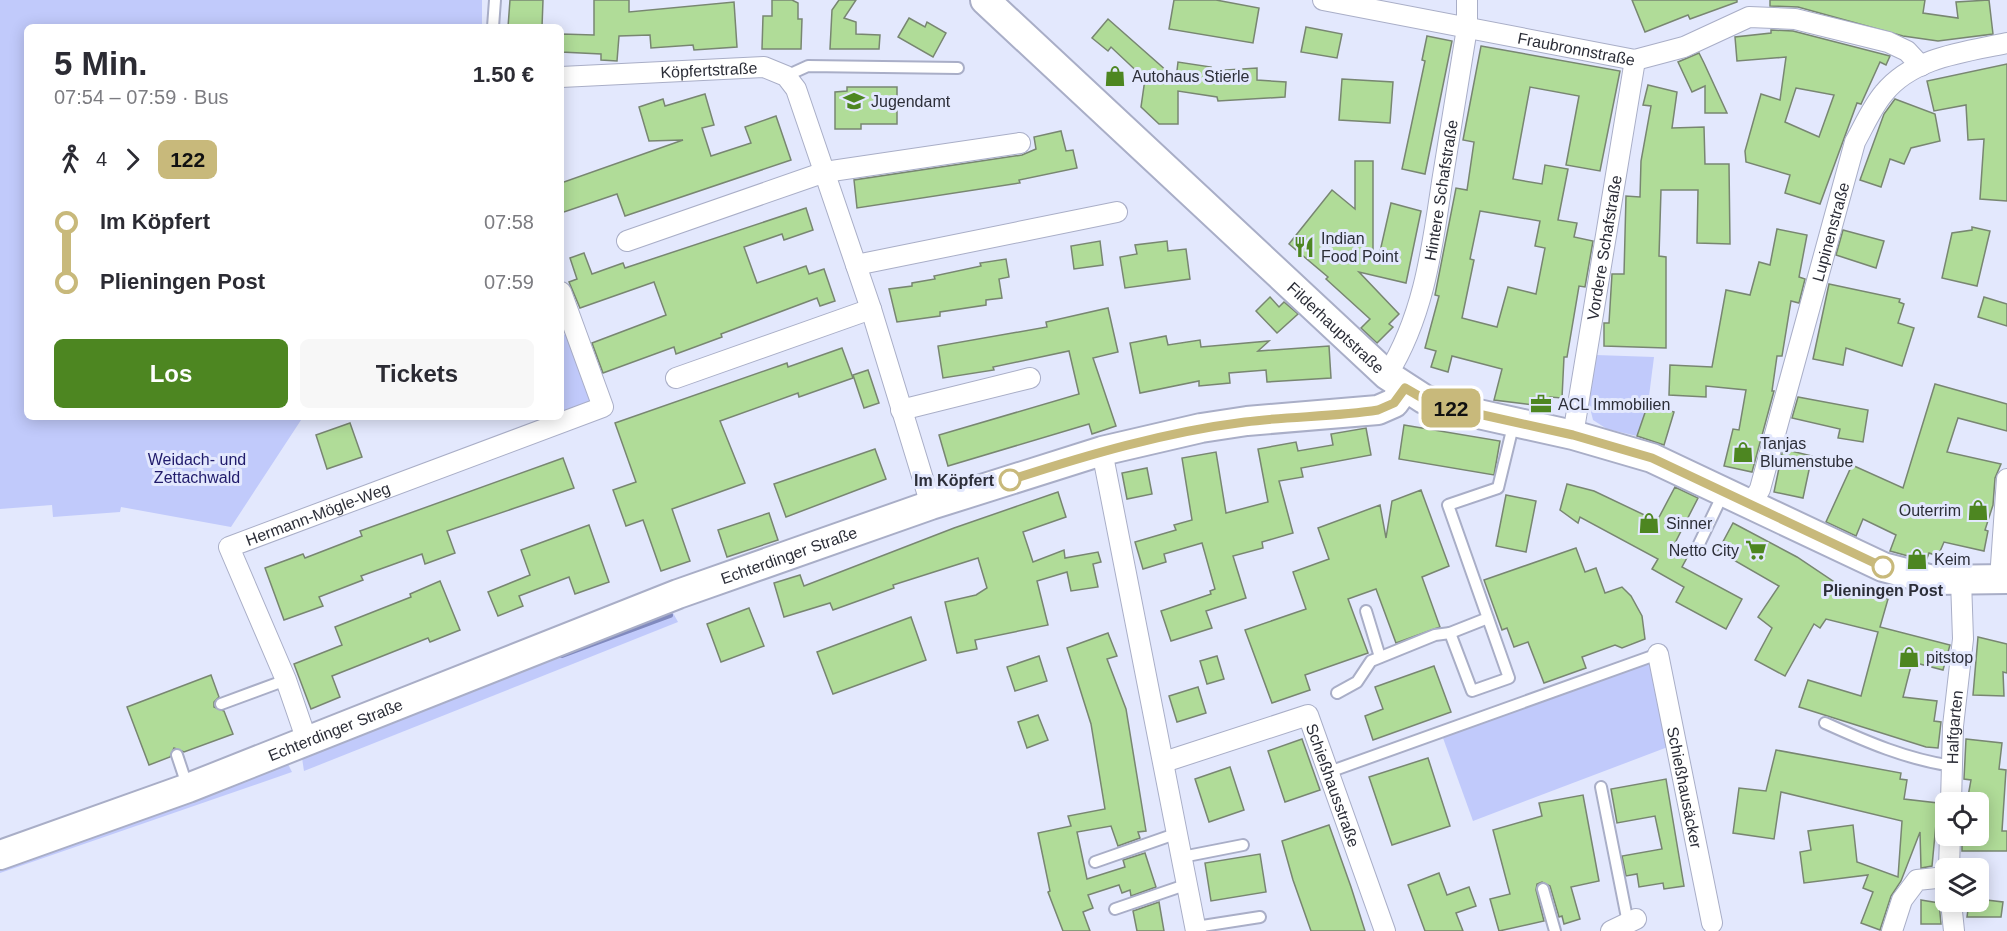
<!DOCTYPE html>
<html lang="de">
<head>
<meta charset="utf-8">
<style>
	body { margin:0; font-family:Arial,sans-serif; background:#f7f7f7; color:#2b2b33; height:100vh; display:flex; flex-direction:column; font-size:22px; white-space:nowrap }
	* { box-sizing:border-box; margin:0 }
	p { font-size:20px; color:#7c7c81 }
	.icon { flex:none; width:33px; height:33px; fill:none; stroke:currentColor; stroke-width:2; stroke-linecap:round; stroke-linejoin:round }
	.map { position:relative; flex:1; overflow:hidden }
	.details { position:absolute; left:24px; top:24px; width:540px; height:396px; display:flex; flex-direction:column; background:#fff; border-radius:9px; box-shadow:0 3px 15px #0003 }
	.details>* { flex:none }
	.badge { padding:0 12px; border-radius:9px; font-size:21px; line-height:39px }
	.tools { position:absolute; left:1935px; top:792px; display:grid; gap:12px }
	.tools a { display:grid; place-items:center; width:54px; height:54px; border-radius:9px; background:#fff; box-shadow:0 3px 15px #0003; font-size:30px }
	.map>.badge { position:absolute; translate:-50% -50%; box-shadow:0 0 0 3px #fff }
	.legs { display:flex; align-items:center; gap:9px; height:66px; padding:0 30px; font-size:20px }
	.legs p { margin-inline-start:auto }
	.head { display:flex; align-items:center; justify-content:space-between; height:102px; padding:0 30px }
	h1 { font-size:33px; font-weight:600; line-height:45px }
	.button { display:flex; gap:12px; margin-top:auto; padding:12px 30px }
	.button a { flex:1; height:69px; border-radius:9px; background:#4d8621; color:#fff; font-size:24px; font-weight:600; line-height:69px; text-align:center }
	.button a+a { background:#f7f7f7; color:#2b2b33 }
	ul { padding:0 30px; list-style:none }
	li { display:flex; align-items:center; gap:21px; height:60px; font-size:22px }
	li i { display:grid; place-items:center; width:9px; height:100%; margin:0 8px; background:currentColor }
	li i::after { content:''; width:15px; height:15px; margin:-8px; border:4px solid; border-radius:50%; background:#fff }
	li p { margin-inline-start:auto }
	li:first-child i { background:linear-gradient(#0000 50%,currentColor 0) }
	li:last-child i { background:linear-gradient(currentColor 50%,#0000 0) }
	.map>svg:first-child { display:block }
	.green { fill:#c1cafb }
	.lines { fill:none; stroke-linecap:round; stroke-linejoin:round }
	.stream { stroke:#818abe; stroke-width:6 }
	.building { fill:#b0dc98; stroke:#788671; stroke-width:1.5; fill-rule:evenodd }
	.lane-casing { stroke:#a9aec7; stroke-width:14 }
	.street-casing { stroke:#a9aec7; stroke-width:22 }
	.secondary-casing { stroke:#a9aec7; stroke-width:32 }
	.lane { stroke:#fff; stroke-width:10 }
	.street { stroke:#fff; stroke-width:20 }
	.secondary { stroke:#fff; stroke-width:28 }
	.line-1-casing { stroke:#fff; stroke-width:14 }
	.line-1 { stroke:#c8b97b; stroke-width:9 }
	.stop-1-dot { fill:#fff; stroke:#c8b97b; stroke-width:3 }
	.labels { text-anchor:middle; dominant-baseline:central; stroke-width:6; stroke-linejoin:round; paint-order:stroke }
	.street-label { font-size:16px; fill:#2c2e38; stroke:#e3e8fd }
	.poi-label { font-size:16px; fill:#2c2e38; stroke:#e3e8fd; text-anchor:start }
	.park-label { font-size:16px; fill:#201b6b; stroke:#e3e8fd }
	.stop-label { font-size:16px; font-weight:bold; fill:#2c2e38; stroke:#e3e8fd; text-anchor:end }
</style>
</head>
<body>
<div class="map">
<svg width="2007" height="931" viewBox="0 0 2007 931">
	<rect width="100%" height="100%" fill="#e3e8fd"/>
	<!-- green -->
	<g class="green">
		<polygon points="0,0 482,0 482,27 27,27 27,417 303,417 231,527 121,507 120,512 53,517 52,505 0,509"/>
		<polygon points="575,331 603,407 561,417 561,336"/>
		<polygon points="1596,355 1654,357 1648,404 1637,436 1607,429 1593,420 1589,404"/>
		<polygon points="672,611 678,622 304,771 302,758 306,752"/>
		<polygon points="1656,658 1673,745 1473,821 1443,738"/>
		<polygon points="280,762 288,764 292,772 0,873 0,863"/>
	</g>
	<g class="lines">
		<!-- stream -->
		<polyline class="stream" points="562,655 670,615"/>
	</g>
	<!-- building -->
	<g class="building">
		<polygon points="510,0 543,0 542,27 508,27"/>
		<polygon points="594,0 629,0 629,12 734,2 737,47 694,50 693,45 651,48 650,35 619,36 617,61 601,60 601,54 561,52 562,34 594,35"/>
		<polygon points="772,0 792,0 798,3 798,19 802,19 801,49 762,49 763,16 772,16"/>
		<polygon points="839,0 856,0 844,18 856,22 856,34 880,35 879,49 830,49 832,10"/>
		<polygon points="1174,0 1216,0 1259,8 1253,43 1169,29"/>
		<polygon points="1632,0 1737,0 1737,2 1690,19 1688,15 1645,32"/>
		<polygon points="1770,0 1925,0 1923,13 1958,18 1956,2 1989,0 1993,34 1938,41 1903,36 1798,7 1770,6"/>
		<polygon points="909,18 925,27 927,22 946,33 933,57 898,37"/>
		<polygon points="1108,19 1176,79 1178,62 1211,67 1210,71 1257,68 1257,80 1286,82 1285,97 1218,101 1217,97 1178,91 1178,124 1159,124 1141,107 1145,79 1111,47 1108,51 1092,38"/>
		<polygon points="1306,27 1342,34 1337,58 1301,52"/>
		<path d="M1771,30l22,1 97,25 -4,9 -6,-3 -19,42 -4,-1 -37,101 -35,-11 5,-18 -44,-13 -1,-11 16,-57 19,6 6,-43 -49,4 -2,-24 36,-4zM1796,88l38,7 -15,42 -34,-15z"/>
		<polygon points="1427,36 1452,41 1425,174 1402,169 1425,61 1422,60"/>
		<path d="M1481,46l139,25 -20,100 -34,-6 13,-69 -49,-9 -17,92 29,5 3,-19 23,4 -10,51 19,3 -3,14 19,4 -8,46 -6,-1 -12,71h-3l-2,41 -12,-1 -1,10 -55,-7 8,-31 -50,-13 -4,16 -17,-5 5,-16 -11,-3 14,-52 -4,-1 21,-107 11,2 7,-48 -11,-2zM1480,211l60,10 -5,25 10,2 -9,46 -28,-7 -11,40 -35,-9 12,-58 -4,-1z"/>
		<polygon points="1699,53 1704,63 1727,113 1705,113 1705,86 1692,92 1678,62"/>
		<polygon points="2007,64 2007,201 1980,199 1984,139 1968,140 1966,105 1934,111 1927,81"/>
		<polygon points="1342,79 1393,82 1390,123 1339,120"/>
		<polygon points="1648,85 1677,92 1672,128 1704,127 1705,164 1729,164 1730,244 1697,243 1698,190 1661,190 1659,256 1666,257 1666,348 1604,346 1604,323 1609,323 1612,274 1624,274 1626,196 1640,197 1641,161 1651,106 1643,105"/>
		<polygon points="847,87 897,87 897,124 861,124 861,129 835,129 835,92 847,91"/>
		<polygon points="705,94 714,125 702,128 711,156 751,143 745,127 776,116 791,160 625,216 617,194 561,213 561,183 683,140 649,141 639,107 663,99 665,106"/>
		<polygon points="1895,99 1935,114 1940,141 1911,148 1904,164 1890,159 1881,187 1860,180 1884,114"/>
		<polygon points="1061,131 1066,151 1073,150 1077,168 1019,180 1020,183 857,208 854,180 1022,155 1036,149 1034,137"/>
		<polygon points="1355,161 1373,161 1373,256 1379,256 1391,203 1421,211 1406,283 1359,272 1399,314 1389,324 1393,327 1377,343 1361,328 1370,319 1326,279 1328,277 1289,244 1332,190 1355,209"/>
		<polygon points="806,208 813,230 784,240 782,234 744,247 757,283 806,266 809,274 824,269 835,301 820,306 817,298 721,334 722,337 676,354 674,347 603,373 592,343 666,315 654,282 580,308 569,282 577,279 570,258 584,253 592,274 623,263 625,268"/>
		<polygon points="1972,227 1990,231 1977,286 1942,278 1952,233 1972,230"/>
		<polygon points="1777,229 1807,235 1799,277 1805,279 1799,303 1791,301 1782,356 1777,356 1772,391 1774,391 1752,472 1724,466 1733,429 1739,430 1746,390 1706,386 1706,397 1669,395 1670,365 1712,367 1726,290 1750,295 1759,262 1770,265"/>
		<polygon points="1843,230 1884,241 1876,268 1836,255"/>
		<polygon points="1100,241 1103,265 1074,269 1071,246"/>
		<polygon points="1167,241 1168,251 1186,249 1190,279 1125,288 1120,257 1137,254 1135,245"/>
		<polygon points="1006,259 1009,277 999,279 1002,298 986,300 986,305 940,312 940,316 897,322 889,289 912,286 912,283 935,279 934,276 981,266 980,263"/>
		<polygon points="1829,284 1900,299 1899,302 1904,304 1898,323 1914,328 1902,366 1846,348 1843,365 1813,359"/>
		<polygon points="1270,297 1279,307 1284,302 1298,314 1277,333 1256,311"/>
		<polygon points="1984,297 2007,304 2007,326 1978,317"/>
		<polygon points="1108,308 1118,352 1093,358 1116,426 1092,434 1089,424 948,466 939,435 1079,394 1069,351 993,367 994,370 943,378 938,346 1047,327 1046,322"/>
		<polygon points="1166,336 1168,345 1200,340 1201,347 1269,341 1258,351 1329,346 1331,378 1267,382 1266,370 1229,373 1230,383 1199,386 1199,381 1140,393 1130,343"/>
		<polygon points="842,348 853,378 799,397 798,393 720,421 745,483 672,509 690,561 661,571 643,520 626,526 613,490 636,482 615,423 787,363 788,367"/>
		<polygon points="868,370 879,403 864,408 853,375"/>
		<polygon points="1935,384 2007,404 2007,431 1958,418 1947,452 2001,464 1995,478 1993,505 1985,530 1988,531 1984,551 1944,542 1938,556 1929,553 1926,561 1890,551 1896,535 1863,519 1856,536 1826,522 1852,465 1903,488"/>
		<polygon points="1798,397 1868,410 1863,442 1838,438 1840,429 1792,418"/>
		<polygon points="1648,404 1674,412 1664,445 1637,436"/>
		<polygon points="350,423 362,457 327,469 316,435"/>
		<polygon points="1404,425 1500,441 1494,475 1399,459"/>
		<polygon points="1366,428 1371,455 1301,468 1303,477 1279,481 1293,533 1262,542 1263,548 1233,556 1246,598 1206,611 1212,628 1171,641 1161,611 1211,594 1210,591 1215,589 1202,543 1164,554 1166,562 1143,569 1135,542 1176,530 1174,525 1192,520 1182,458 1216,452 1226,513 1268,502 1258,449 1296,442 1298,451 1333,445 1331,434"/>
		<polygon points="875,449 886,479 786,517 774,484"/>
		<polygon points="1783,449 1812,456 1803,498 1774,492"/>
		<polygon points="563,458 574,488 447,531 455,553 425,564 422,554 361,576 363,580 319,597 323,606 284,620 265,568 303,554 305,558 362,536 360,531"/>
		<polygon points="1147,468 1152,494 1127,499 1122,473"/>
		<polygon points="1567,484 1594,491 1657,521 1675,487 1698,498 1674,545 1689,554 1682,567 1742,599 1726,629 1676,602 1684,587 1652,569 1658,559 1580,517 1578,523 1560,510"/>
		<polygon points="1421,490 1449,566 1422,577 1440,627 1396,643 1376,589 1348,599 1368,653 1305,675 1310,690 1272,703 1245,630 1306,609 1293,572 1329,559 1318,528 1380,505 1386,538 1392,501"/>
		<polygon points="1058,492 1066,517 1023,532 1033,562 1064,550 1065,558 1098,552 1101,562 1093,564 1098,587 1071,591 1067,572 1037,581 1048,625 975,640 977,649 957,653 945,602 976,595 987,588 978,558 893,585 894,588 833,610 830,603 784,617 774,583 800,575 804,586 954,528"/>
		<polygon points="1506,495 1536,501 1526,552 1496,546"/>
		<polygon points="769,513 778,540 727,557 718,530"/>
		<polygon points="1733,523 1797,557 1842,587 1888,599 1880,627 1950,645 1943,670 1912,662 1903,697 1937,701 1934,721 1941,722 1938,748 1926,747 1799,707 1808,680 1861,696 1878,632 1826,619 1820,628 1814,624 1785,676 1755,660 1772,628 1758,617 1779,586 1718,551"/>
		<polygon points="589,525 609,582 575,594 569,577 519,596 523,606 498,616 488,592 530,575 521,550"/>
		<polygon points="1576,548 1585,572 1596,568 1605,593 1622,587 1631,596 1642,616 1645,639 1622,648 1615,645 1582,657 1586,668 1544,683 1528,642 1514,647 1507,628 1502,630 1484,580"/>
		<polygon points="440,581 460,630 430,642 428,638 332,676 340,697 311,709 294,664 342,645 335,627 411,597 410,594"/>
		<polygon points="749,608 764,646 721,662 707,624"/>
		<polygon points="911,617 926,660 833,694 817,652"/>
		<polygon points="1108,633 1117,656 1107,659 1126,709 1146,831 1138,832 1140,838 1118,846 1111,826 1077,832 1087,879 1125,867 1123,860 1145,853 1156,887 1131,896 1130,890 1122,893 1119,885 1088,895 1093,908 1083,912 1090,931 1063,931 1048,892 1050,891 1038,833 1071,826 1068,816 1105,809 1091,724 1067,648"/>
		<polygon points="1978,637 2007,644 2007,673 2003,672 2004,696 1973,695"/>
		<polygon points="1039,656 1047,681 1015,691 1007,667"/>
		<polygon points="1217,656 1224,679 1207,684 1200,661"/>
		<polygon points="1434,666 1451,712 1373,740 1365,716 1383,709 1375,687"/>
		<polygon points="211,675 219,697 214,702 214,707 224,711 233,734 184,752 174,748 170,757 149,765 127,707"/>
		<polygon points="1198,687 1206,713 1177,722 1169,696"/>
		<polygon points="1038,715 1048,740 1027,748 1018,722"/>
		<polygon points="1302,739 1320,790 1285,802 1268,751"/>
		<polygon points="1966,739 2002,743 1999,769 2006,770 2002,831 2007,831 2007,851 1962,851 1962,836 1978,836 1978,802 1967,802 1971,780 1964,779"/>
		<polygon points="1776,750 1901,773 1900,779 1907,780 1904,799 1938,803 1932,866 1921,868 1920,832 1901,881 1891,896 1880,930 1861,923 1873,892 1863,888 1868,875 1804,883 1800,852 1811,850 1808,831 1853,825 1857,862 1898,877 1902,821 1781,792 1774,839 1733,833 1739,788 1766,791"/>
		<polygon points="1428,758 1450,826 1392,845 1369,777"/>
		<polygon points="1230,767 1244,810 1209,822 1195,779"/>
		<polygon points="1666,779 1684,886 1664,889 1663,883 1639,887 1637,874 1626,876 1622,856 1662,849 1655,816 1617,823 1611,789"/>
		<polygon points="1583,795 1599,881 1571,887 1580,919 1564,924 1562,916 1559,917 1550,886 1542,882 1537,884 1536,890 1544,921 1499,931 1490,899 1510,894 1493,830 1542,816 1539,803"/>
		<polygon points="1329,825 1351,887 1365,931 1311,931 1293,880 1282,841"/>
		<polygon points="1260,854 1266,892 1211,901 1205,863"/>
		<polygon points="1439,873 1447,895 1469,887 1476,906 1456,913 1463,931 1425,931 1408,885"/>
		<polygon points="1978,899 2003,902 2001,917 1967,917 1969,902 1978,902"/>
		<polygon points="1921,900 1939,903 1941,924 1921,924"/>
		<polygon points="1159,902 1164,931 1137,931 1133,911"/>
	</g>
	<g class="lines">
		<defs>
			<g id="lane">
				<polyline points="493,27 495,0"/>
				<polyline points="786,76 808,66 958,68"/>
				<polyline points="1699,544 1724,492"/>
				<polyline points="1366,611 1380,657"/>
				<polyline points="1488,618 1450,633 1472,691 1509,678 1448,505 1498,488 1514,422"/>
				<polyline points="1337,693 1357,682 1371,661 1435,635 1450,633"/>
				<polyline points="221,704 286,680"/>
				<path d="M1825,723c42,19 81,36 127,43"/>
				<polyline points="177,755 188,788"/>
				<polyline points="1329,772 1658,654"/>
				<polyline points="1601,787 1628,923"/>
				<polyline points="1182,857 1243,845"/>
				<polyline points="1095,862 1178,833"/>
				<polyline points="1543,889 1555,931"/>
				<polyline points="1115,909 1188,884"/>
				<polyline points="1196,927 1260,917"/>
			</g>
			<g id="street">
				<path id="s1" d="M1323,0l312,60 49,-13 65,-30 46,2 93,23 19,9 14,15"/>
				<path id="s2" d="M561,77l203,-10 22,9 10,13 75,220 60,196"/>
				<polyline points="627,241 825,172 1020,143"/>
				<polyline points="856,265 1117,212"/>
				<path id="s3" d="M1387,375c37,-59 45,-126 55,-193 8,-52 17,-103 25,-154v-28"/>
				<polyline points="676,378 871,309"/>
				<polyline points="901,410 1030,378"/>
				<path id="s4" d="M1573,435l62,-375"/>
				<polyline points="1102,451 1196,931"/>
				<path id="s5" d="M1751,505l9,-16 95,-347c9,-16 17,-35 29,-49 29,-36 81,-41 123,-50"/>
				<polyline points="2000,579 2007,479"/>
				<path id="s6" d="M1658,654l54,269"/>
				<path id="s7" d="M307,741l-21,-61 -57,-133 374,-140 -42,-115"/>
				<path id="s8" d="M1164,762l144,-47 77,216"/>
				<path id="s9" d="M1951,802l2,-76 10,-87 -2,-59"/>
				<polyline points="1949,868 1950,836"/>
				<polyline points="1951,902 1954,931"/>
				<polyline points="1611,931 1636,919"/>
				<polyline points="1892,931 1902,900 1917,880 1946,877"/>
			</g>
			<g id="secondary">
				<path id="s10" d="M985,0l402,375 37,24 23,8 126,28 79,23 231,109 50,13 74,-1"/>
				<path id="s11" d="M0,855l188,-67 490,-194 253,-89 171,-54 99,-23 46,-7 131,-11 16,-7 11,-15"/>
			</g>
		</defs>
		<!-- lane casing -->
		<use href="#lane" class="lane-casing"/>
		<!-- street casing -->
		<use href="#street" class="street-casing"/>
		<!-- secondary casing -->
		<use href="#secondary" class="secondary-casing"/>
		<!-- lane -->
		<use href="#lane" class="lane"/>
		<!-- street -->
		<use href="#street" class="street"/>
		<!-- secondary -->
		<use href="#secondary" class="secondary"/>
	</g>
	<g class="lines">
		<defs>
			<path id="line-1" d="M1010,480c77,-25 155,-48 235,-58 44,-6 89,-5 133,-12l16,-7 11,-15 19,11 23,8 126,28 79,23 231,109"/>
		</defs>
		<!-- line-1 casing -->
		<use href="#line-1" class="line-1-casing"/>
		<!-- line-1 -->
		<use href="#line-1" class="line-1"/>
	</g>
	<!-- icons -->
	<defs>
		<symbol id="shop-bare" viewBox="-9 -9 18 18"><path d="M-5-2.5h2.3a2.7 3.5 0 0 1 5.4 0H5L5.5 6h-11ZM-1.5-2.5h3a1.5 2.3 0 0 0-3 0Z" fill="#4d8621" stroke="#e3e8fd" stroke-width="2.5" paint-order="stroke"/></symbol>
		<symbol id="school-bare" viewBox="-9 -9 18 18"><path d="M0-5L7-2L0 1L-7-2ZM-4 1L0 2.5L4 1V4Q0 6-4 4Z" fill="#4d8621" stroke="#e3e8fd" stroke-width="2.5" paint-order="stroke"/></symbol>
		<symbol id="restaurant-bare" viewBox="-9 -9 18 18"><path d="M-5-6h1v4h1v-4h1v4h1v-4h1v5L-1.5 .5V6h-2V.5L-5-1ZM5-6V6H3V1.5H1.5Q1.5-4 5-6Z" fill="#4d8621" stroke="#e3e8fd" stroke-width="2.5" paint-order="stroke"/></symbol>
		<symbol id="office-bare" viewBox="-9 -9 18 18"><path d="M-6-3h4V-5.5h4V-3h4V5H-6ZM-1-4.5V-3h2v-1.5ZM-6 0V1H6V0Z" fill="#4d8621" stroke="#e3e8fd" stroke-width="2.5" paint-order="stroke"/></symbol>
		<symbol id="supermarket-bare" viewBox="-9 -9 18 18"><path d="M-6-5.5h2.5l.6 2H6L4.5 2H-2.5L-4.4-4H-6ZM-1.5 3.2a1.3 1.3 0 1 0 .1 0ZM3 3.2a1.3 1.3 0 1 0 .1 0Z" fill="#4d8621" stroke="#e3e8fd" stroke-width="2.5" paint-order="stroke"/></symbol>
	</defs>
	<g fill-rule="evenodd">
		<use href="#shop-bare" x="1100" y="61" width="30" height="30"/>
		<use href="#school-bare" x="839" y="86" width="30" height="30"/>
		<use href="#restaurant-bare" x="1289" y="232" width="30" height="30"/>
		<use href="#office-bare" x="1526" y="389" width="30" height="30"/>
		<use href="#shop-bare" x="1728" y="437" width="30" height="30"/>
		<use href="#shop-bare" x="1963" y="495" width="30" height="30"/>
		<use href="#shop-bare" x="1634" y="508" width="30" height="30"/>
		<use href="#supermarket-bare" x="1741" y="535" width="30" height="30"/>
		<use href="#shop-bare" x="1902" y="544" width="30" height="30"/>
		<use href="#shop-bare" x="1894" y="642" width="30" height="30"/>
	</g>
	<!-- markers -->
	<g class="stop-1-dot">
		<circle cx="1010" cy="480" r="10"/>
		<circle cx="1883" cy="567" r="10"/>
	</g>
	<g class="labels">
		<!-- street labels -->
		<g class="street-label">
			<text stroke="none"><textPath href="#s1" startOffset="258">Fraubronnstraße</textPath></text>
			<text stroke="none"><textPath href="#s2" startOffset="148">Köpfertstraße</textPath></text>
			<text stroke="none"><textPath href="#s3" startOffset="194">Hintere Schafstraße</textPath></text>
			<text stroke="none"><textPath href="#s5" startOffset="285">Lupinenstraße</textPath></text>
			<text stroke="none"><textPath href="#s4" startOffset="190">Vordere Schafstraße</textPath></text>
			<text stroke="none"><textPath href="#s10" startOffset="480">Filderhauptstraße</textPath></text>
			<text stroke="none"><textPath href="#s7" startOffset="304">Hermann-Mögle-Weg</textPath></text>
			<text stroke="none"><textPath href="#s11" startOffset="844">Echterdinger Straße</textPath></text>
			<text stroke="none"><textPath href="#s9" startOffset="75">Halfgarten</textPath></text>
			<text stroke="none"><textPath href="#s11" startOffset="358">Echterdinger Straße</textPath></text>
			<text stroke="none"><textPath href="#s8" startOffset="226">Schießhausstraße</textPath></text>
			<text stroke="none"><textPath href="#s6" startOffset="136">Schießhausäcker</textPath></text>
		</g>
		<!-- poi labels -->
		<g class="poi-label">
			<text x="1132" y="76">Autohaus Stierle</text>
			<text x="871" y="101">Jugendamt</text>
			<text x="1321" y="238">Indian<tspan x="1321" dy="18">Food Point</tspan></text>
			<text x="1558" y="404">ACL Immobilien</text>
			<text x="1760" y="443">Tanjas<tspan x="1760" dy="18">Blumenstube</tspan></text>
			<text x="1961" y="510" text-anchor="end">Outerrim</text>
			<text x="1666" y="523">Sinner</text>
			<text x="1739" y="550" text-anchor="end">Netto City</text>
			<text x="1934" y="559">Keim</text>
			<text x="1926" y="657">pitstop</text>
		</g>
		<!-- park labels -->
		<g class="park-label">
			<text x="197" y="459">Weidach- und<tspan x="197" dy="18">Zettachwald</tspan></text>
		</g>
		<!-- stop labels -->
		<g class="stop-label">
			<text x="994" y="480">Im Köpfert</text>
			<text x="1883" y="590" text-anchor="middle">Plieningen Post</text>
		</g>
	</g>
</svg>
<div class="tools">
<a><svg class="icon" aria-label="locate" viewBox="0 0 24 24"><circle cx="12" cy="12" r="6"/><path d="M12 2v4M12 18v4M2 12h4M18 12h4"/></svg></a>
<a><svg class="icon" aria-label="layers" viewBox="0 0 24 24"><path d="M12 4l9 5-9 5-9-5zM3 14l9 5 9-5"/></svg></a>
</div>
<b class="badge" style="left:1451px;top:408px;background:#c8b97b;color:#111">122</b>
<section class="details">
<div class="head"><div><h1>5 Min.</h1><p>07:54 – 07:59 · Bus</p></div><b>1.50 €</b></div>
<div class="legs"><svg class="icon" aria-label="walk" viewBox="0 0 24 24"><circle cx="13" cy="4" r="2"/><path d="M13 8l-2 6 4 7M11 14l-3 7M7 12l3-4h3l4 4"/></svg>4<svg class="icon" aria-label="forward" viewBox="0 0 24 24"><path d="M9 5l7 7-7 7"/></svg><b class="badge" style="background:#c8b97b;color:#111">122</b></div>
<ul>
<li><i style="color:#c8b97b"></i><b>Im Köpfert</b><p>07:58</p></li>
<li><i style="color:#c8b97b"></i><b>Plieningen Post</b><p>07:59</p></li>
</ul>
<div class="button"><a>Los</a><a>Tickets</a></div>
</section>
</div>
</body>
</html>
